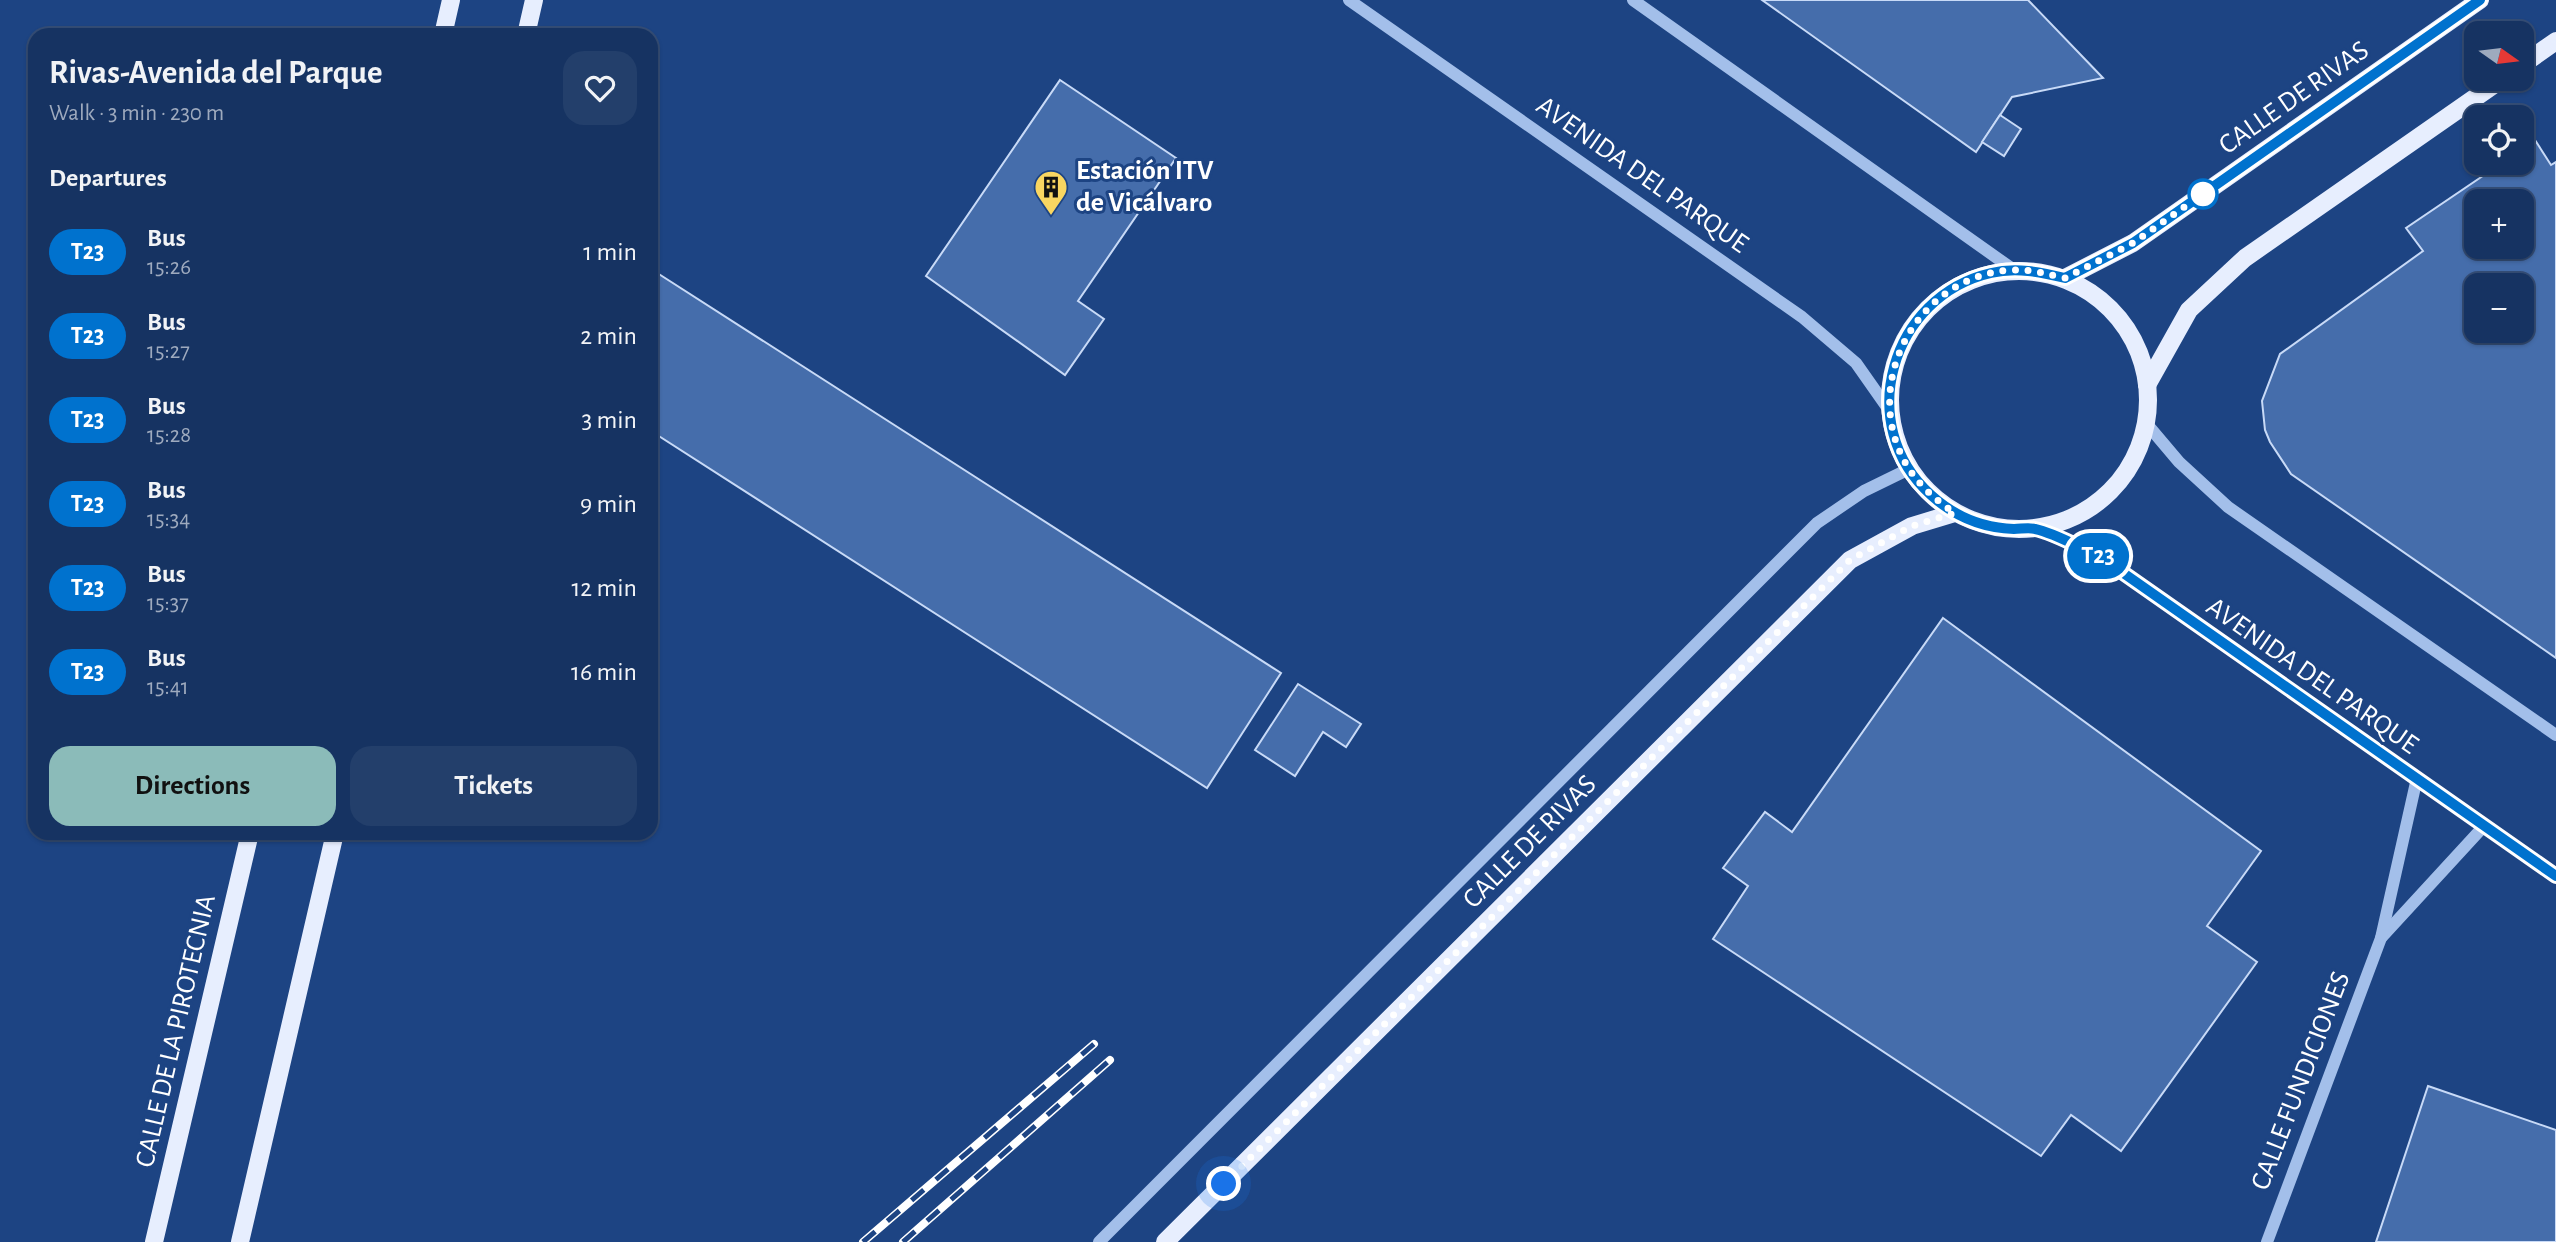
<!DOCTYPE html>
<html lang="en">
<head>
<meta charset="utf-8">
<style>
	body { margin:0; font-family:"Alegreya Sans",sans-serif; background:#233f6b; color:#f1f3f6; height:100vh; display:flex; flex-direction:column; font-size:26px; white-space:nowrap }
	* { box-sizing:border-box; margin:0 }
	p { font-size:23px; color:#9eaabe }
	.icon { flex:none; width:38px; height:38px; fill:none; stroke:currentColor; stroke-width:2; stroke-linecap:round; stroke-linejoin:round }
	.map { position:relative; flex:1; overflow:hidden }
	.side { position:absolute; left:28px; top:28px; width:630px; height:812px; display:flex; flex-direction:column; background:#163362; border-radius:21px; box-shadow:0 2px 5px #0004,0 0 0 2px #354e77 }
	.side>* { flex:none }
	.badge { padding:0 14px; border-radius:23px; font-size:24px; line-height:46px }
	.needle { width:46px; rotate:104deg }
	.tools { position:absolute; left:2464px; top:21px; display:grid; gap:14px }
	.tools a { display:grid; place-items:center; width:70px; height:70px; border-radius:14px; background:#163362; box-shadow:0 2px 5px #0004,0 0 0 2px #354e77; font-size:35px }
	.you { position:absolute; width:35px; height:35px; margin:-18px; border:5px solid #fff; border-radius:50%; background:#1a73e8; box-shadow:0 0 0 10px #1a73e833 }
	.map>.badge { position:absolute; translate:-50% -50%; box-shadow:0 0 0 4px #fff }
	h2 { padding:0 21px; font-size:26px; line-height:63px }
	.round { display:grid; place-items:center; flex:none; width:74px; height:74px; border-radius:21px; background:#233f6b }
	.summary { display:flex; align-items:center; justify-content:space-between; height:119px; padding:0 21px }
	h1 { font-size:33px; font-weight:700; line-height:52px }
	.primary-button { display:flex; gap:14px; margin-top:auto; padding:14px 21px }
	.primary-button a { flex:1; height:80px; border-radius:21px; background:#8bbbb9; color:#111; font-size:28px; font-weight:700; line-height:80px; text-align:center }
	.primary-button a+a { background:#233f6b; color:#f1f3f6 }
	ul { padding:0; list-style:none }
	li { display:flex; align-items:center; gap:21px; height:84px; padding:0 21px }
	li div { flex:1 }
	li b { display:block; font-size:26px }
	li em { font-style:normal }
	li .badge { min-width:77px; font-weight:700; text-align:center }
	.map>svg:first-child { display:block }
	.building { fill:#456dab; stroke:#c8daf7; stroke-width:2; fill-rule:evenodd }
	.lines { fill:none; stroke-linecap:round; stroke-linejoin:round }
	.minor { stroke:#a3bfea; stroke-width:12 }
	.major { stroke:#e7eefe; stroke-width:18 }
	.rail-casing { stroke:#fff; stroke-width:8 }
	.rail { stroke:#1d4483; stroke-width:5; stroke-dasharray:16; stroke-linecap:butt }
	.line-casing { stroke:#fff; stroke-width:16 }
	.line { stroke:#0072ce; stroke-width:10 }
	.walk { stroke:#fff; stroke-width:7; stroke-dasharray:0 12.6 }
	.stop-dot { fill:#fff; stroke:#0072ce; stroke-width:3.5 }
	.labels { text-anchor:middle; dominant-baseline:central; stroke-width:6; stroke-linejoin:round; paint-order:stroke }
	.street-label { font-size:28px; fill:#fff; stroke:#1d4483 }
	.poi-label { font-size:28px; font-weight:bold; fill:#fff; stroke:#1d4483; text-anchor:start }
</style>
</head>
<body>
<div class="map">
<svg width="2556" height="1242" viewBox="0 0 2556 1242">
	<rect width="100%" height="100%" fill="#1d4483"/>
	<!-- building -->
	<g class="building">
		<polygon points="1762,0 2028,0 2103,78 2012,97 1976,152"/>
		<polygon points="1060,80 1176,158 1078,301 1104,319 1065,375 926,276"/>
		<polygon points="2000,115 2021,129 2004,156 1982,142"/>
		<path d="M2535,140l16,25 5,-3v496l-265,-184 -21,-32 -5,-12 -3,-29 18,-47 143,-103 -17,-23 96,-65h20v-14zM2476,201h46v46h-46zM2476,285h46v46h-46z"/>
		<polygon points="651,269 1281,673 1207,788 651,431"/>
		<polygon points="1943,618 2261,851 2207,926 2257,962 2121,1151 2071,1115 2041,1156 1713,939 1748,886 1723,868 1765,812 1792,832"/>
		<polygon points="1298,684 1361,724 1346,747 1323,732 1295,776 1255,750"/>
		<polygon points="2428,1086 2556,1130 2556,1242 2376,1242"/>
	</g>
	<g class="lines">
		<!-- minor -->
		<g class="minor">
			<polyline points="1349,0 1802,317 1856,363 1889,410"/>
			<polyline points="1633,0 2014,270"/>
			<polyline points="2146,423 2179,462 2228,507 2556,735"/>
			<polyline points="2034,528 2099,556 2556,876"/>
			<polyline points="2381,938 2484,826"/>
			<polyline points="1099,1242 1817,523 1864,491 1909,469"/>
			<polyline points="2267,1242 2381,938 2417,778"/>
		</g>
		<!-- major -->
		<g class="major">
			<polyline points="443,35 451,0"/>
			<polyline points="526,35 534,0"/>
			<polyline points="2522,65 2556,41"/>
			<circle cx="2019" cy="400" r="129"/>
			<polyline points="2065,278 2133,243 2480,0"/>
			<polyline points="2147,385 2189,310 2245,258 2502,79"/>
			<polyline points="154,1242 250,833"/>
			<polyline points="240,1242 335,833"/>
			<polyline points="1165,1242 1850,560 1912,526 1955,513"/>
		</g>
		<defs>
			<g id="rail">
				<polyline points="863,1242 1094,1044"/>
				<polyline points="903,1242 1110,1060"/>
			</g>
		</defs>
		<!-- rail casing -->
		<use href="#rail" class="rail-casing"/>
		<!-- rail -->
		<use href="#rail" class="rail"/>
	</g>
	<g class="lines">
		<defs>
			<path id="line" d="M2480,0l-347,243 -68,35c-25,-6 -49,-11 -74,-5 -100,23 -138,152 -60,222 23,21 52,33 83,34 7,0 15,-2 21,0 20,4 45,19 64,27l457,320"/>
		</defs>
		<!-- line casing -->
		<use href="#line" class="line-casing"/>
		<!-- line -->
		<use href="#line" class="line"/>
		<!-- walk -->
		<path class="walk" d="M1224,1184l626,-624 62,-34 43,-13c-18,-12 -34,-26 -46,-44 -52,-82 7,-194 103,-199 18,-1 35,4 53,8l68,-35 70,-49"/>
	</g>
	<!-- icons -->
	<defs>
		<symbol id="building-pin" viewBox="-11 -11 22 30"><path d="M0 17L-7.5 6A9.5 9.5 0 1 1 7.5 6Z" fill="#f9d661" stroke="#1d4483"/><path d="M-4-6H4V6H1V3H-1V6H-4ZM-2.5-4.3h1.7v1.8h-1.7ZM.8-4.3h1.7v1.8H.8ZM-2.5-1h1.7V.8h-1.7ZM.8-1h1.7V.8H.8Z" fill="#111"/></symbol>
	</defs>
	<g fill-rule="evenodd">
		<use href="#building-pin" x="1032" y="168" width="38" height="52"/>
	</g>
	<!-- markers -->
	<circle class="stop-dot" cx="2203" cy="194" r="14"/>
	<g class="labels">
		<!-- street labels -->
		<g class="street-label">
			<text transform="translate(2294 98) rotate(-35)">CALLE DE RIVAS</text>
			<text transform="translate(1642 175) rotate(35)">AVENIDA DEL PARQUE</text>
			<text transform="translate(2312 676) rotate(35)">AVENIDA DEL PARQUE</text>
			<text transform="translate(1530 842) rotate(-45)">CALLE DE RIVAS</text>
			<text transform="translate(176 1031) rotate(-77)">CALLE DE LA PIROTECNIA</text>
			<text transform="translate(2301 1081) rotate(-69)">CALLE FUNDICIONES</text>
		</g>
		<!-- poi labels -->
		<g class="poi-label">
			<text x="1076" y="171">Estación ITV<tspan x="1076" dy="32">de Vicálvaro</tspan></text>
		</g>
	</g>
</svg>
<div class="tools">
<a><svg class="needle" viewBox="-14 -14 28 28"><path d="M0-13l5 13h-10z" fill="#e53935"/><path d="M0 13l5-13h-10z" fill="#9eaabe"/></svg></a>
<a><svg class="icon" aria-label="locate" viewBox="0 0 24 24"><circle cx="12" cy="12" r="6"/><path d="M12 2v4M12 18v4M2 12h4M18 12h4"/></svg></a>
<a>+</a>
<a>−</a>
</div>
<div class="you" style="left:1224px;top:1184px"></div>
<b class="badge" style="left:2098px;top:556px;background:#0072ce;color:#fff">T23</b>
<section class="side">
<div class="summary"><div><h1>Rivas-Avenida del Parque</h1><p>Walk · 3 min · 230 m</p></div><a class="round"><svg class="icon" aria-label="heart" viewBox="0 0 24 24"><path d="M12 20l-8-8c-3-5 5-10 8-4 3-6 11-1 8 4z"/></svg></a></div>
<h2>Departures</h2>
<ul>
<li><span class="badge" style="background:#0072ce;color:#fff">T23</span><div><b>Bus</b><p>15:26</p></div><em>1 min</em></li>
<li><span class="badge" style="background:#0072ce;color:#fff">T23</span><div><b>Bus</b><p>15:27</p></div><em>2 min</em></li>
<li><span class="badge" style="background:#0072ce;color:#fff">T23</span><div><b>Bus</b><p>15:28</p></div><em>3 min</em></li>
<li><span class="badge" style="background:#0072ce;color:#fff">T23</span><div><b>Bus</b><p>15:34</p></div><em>9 min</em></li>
<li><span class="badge" style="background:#0072ce;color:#fff">T23</span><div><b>Bus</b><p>15:37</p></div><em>12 min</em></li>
<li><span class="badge" style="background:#0072ce;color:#fff">T23</span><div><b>Bus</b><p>15:41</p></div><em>16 min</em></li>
</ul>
<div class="primary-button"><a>Directions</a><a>Tickets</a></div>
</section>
</div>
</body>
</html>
